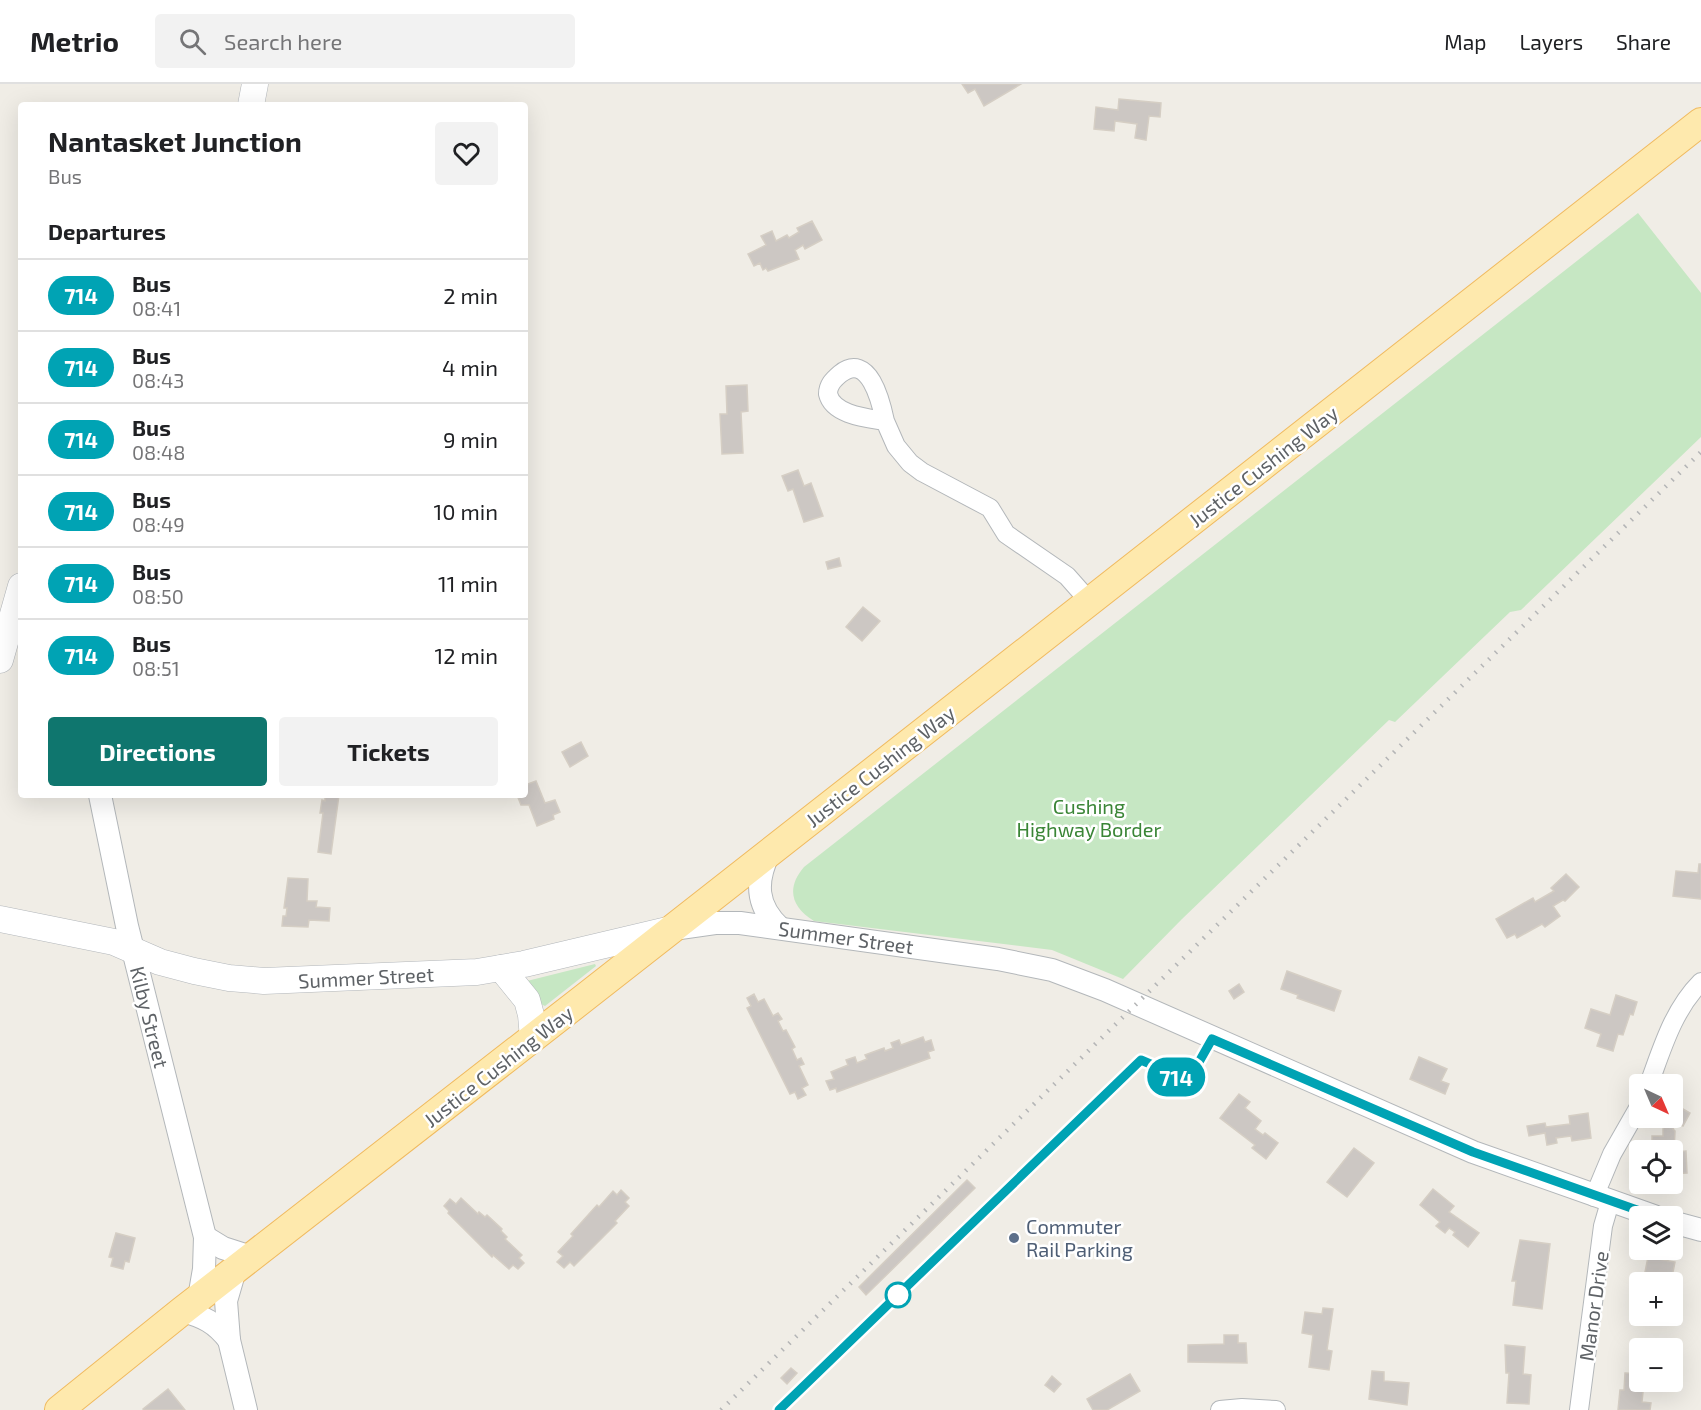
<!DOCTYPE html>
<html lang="en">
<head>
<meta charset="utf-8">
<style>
	body { margin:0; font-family:"Exo 2",sans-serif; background:#f2f2f2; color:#202124; height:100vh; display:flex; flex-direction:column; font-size:22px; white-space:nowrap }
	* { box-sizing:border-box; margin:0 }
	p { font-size:20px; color:#757577 }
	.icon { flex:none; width:33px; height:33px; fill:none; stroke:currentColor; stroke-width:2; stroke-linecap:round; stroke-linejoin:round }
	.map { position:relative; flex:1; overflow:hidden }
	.sheet { position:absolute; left:18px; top:18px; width:510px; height:696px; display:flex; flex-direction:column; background:#fff; border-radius:6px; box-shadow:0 6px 24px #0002 }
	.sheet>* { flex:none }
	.badge { padding:0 12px; border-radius:20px; font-size:21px; line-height:39px }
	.needle { width:39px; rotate:136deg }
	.buttons { position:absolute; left:1629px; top:990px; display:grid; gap:12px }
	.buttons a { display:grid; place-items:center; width:54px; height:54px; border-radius:6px; background:#fff; box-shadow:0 6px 24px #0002; font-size:30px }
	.map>.badge { position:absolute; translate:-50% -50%; box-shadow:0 0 0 3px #fff }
	h2 { padding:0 30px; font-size:22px; line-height:54px }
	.round { display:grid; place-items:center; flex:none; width:63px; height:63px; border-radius:6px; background:#f2f2f2 }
	.summary { display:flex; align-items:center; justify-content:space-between; height:102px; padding:0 30px }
	h1 { font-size:28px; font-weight:700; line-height:45px }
	.button { display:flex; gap:12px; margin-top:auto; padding:12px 30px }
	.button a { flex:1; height:69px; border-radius:6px; background:#0f766e; color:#fff; font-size:24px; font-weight:700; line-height:69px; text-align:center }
	.button a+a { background:#f2f2f2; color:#202124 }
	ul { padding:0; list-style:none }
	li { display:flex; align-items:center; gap:18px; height:72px; padding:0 30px; border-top:2px solid #e0e0e0 }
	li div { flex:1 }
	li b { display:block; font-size:22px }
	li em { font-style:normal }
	li .badge { min-width:66px; font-weight:700; text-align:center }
	header { display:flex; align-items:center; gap:36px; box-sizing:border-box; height:84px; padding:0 30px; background:#fff; border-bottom:2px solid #e0e0e0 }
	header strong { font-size:28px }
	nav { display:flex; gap:33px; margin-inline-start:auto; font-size:21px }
	.search { width:420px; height:54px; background:#f2f2f2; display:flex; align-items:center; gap:15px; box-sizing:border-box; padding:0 21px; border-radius:6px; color:#757577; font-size:22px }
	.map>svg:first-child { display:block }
	.green { fill:#c6e7c3 }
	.building { fill:#ccc7c3; stroke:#d5cec4; stroke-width:1.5 }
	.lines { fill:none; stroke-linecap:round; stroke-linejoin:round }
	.minor-casing { stroke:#b3b7ba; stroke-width:20 }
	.tertiary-casing { stroke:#b3b7ba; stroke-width:24 }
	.secondary-casing { stroke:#b2b6ba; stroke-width:27 }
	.primary-casing { stroke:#f0ba5f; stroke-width:30 }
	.minor { stroke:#fff; stroke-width:18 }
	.tertiary { stroke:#fff; stroke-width:22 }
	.secondary { stroke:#fff; stroke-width:26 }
	.primary { stroke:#fee9ad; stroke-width:28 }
	.rail { stroke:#b4b5b6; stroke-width:4.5; stroke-dasharray:1.5 8; stroke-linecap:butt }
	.line-casing { stroke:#fff; stroke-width:14 }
	.line { stroke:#00a3b4; stroke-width:9 }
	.service-dot { fill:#5c6f8a; stroke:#fff; stroke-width:2 }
	.stop-dot { fill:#fff; stroke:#00a3b4; stroke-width:3 }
	.labels { text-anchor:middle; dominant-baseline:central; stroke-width:5; stroke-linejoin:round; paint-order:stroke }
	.street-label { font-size:20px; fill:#5e6266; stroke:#fff }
	.park-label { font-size:20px; fill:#3a8536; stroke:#fff }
	.service-label { font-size:20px; fill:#4e5e75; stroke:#fff; text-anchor:start }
</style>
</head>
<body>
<header>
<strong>Metrio</strong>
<div class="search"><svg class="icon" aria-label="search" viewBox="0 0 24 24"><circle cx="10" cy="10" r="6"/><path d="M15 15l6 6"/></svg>Search here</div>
<nav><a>Map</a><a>Layers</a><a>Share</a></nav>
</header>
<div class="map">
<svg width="1701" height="1326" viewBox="0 0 1701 1326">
	<rect width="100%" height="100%" fill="#f0ede6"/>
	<!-- green -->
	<g class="green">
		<path d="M1638,129l63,80v144l-180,173 -11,2 -115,110 -6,-2 -207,199 -59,60 -71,-29 -238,-29c-23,-14 -28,-33 -10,-54z"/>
		<polygon points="595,880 596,882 545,922 541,920 527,897"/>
	</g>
	<!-- building -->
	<g class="building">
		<polygon points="962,0 1021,0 984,22 975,5 968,9"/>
		<polygon points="1119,15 1161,19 1160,33 1149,32 1146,56 1135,54 1137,40 1115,37 1114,47 1094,45 1096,23 1118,26"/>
		<polygon points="812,137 822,156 805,165 803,161 795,166 799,175 768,187 766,184 763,186 760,179 754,182 748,170 766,161 761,152 772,147 776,157 787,151 789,154 799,148 797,144"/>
		<polygon points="747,301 748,327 741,328 743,369 722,370 720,330 727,330 726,302"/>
		<polygon points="798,386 804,402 811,399 823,432 804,438 793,405 788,407 782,392"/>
		<polygon points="839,474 841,482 828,485 826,478"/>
		<polygon points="863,523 880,537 862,557 846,543"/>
		<polygon points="581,658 588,672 570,683 562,668"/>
		<polygon points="536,697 545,719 555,716 560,728 553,731 554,735 537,742 529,721 521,721 517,711 525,711 525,701"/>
		<polygon points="325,711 339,711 331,770 318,768 323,729 320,729 322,716 325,717"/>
		<polygon points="1699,780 1701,780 1701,815 1673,812 1676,787 1698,789"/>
		<polygon points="1566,790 1579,803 1565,817 1563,816 1553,822 1560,832 1545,843 1542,840 1517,854 1515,850 1507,854 1496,835 1533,814 1535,818 1554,807 1551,804"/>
		<polygon points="288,794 308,795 307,817 317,817 316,823 330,824 329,837 309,836 308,843 282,842 283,832 286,832 287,824 284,824"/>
		<polygon points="1287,887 1341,907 1334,927 1297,914 1298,911 1281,905"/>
		<polygon points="1239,900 1244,908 1234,915 1229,907"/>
		<polygon points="754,910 758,918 764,915 773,932 778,929 782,935 778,937 783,947 786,946 795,963 792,965 797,976 801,974 804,980 799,982 808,1001 802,1004 806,1011 798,1015 795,1008 790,1010 747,924 751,922 747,914"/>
		<polygon points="1616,911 1637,918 1633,931 1630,930 1623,951 1618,950 1613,967 1597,962 1601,950 1585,944 1591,925 1610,931"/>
		<polygon points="923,953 925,958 931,956 934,966 928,968 930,974 837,1008 836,1004 830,1006 826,997 834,995 831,988 848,981 846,976 855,973 857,979 867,975 865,971 884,964 885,967 893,964 891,959 899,956 901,961"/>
		<polygon points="1419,973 1447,985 1441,997 1449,1000 1445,1010 1410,995"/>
		<polygon points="1239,1010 1250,1018 1245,1024 1261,1037 1255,1045 1263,1051 1265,1049 1278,1059 1266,1075 1252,1064 1255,1061 1220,1034"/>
		<polygon points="1676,1021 1690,1029 1683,1042 1676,1039 1673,1045 1675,1047 1674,1068 1686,1067 1687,1089 1672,1090 1672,1066 1652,1066 1652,1052 1663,1052 1663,1045 1669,1034 1672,1034"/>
		<polygon points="1588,1029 1591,1054 1572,1057 1571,1052 1556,1054 1557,1059 1547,1061 1545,1049 1529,1052 1527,1042 1545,1039 1546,1043 1570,1040 1569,1032"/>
		<polygon points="1354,1064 1374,1079 1347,1113 1327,1098"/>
		<polygon points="967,1096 975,1104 866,1211 859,1203"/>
		<polygon points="1433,1105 1454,1122 1449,1128 1479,1149 1468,1163 1453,1151 1455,1148 1449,1144 1445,1149 1436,1142 1440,1138 1420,1121"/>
		<polygon points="621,1106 629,1114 625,1118 629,1122 615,1137 617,1139 574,1182 570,1178 564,1184 557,1178 563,1172 558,1168 573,1152 571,1150 597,1121 599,1123 613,1107 617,1111"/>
		<polygon points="461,1114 478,1130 479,1128 485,1133 487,1131 502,1145 501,1147 507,1153 505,1155 522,1171 519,1174 524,1179 518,1185 513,1181 509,1185 493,1171 492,1173 448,1129 449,1127 444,1122 450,1115 456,1120"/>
		<polygon points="116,1149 135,1154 129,1178 125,1177 123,1185 111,1182 113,1174 109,1173"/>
		<polygon points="1520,1156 1550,1160 1542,1225 1513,1221 1516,1197 1512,1197"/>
		<polygon points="1648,1173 1675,1178 1671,1198 1643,1198"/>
		<polygon points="1640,1220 1640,1232 1663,1232 1662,1240 1637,1236"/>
		<polygon points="1323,1224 1333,1225 1327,1266 1332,1267 1329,1286 1309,1283 1313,1251 1302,1249 1305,1228 1322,1230"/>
		<polygon points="1224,1251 1238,1251 1238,1259 1246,1259 1247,1279 1188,1278 1188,1261 1224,1260"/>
		<polygon points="1505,1261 1525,1263 1523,1290 1531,1291 1529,1320 1507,1319 1509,1289 1506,1289"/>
		<polygon points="791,1284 797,1289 787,1300 781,1294"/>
		<polygon points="1372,1287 1384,1288 1384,1297 1409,1299 1407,1321 1369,1315"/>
		<polygon points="1625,1289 1640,1290 1640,1298 1644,1298 1642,1318 1651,1319 1650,1326 1618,1326 1620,1306 1624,1306"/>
		<polygon points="1130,1290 1140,1307 1107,1326 1093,1326 1087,1315"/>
		<polygon points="1052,1292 1061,1300 1054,1308 1045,1301"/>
		<polygon points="168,1305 185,1326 144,1326 143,1325"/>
	</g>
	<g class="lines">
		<defs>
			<g id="minor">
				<path d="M885,337c-4,-19 -16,-70 -45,-47 -7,6 -12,11 -12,20 5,21 39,24 57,27l11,25 14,17 12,9 68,36 16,26 61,42 23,26"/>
				<path d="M1649,1000c13,-35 24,-74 52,-102"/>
				<polyline points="1594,1113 1612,1070 1640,1021"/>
				<polyline points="1220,1326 1242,1324 1276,1326"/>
				<polyline points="1579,1326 1603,1142 1610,1118"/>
			</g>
			<g id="tertiary">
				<polyline points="100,711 127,842 205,1153 204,1185 199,1214"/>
				<path d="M769,769c-14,29 -13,53 11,75"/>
				<polyline points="673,845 715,839 740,839 998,875 1052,886 1105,906 1473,1068 1654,1132"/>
				<polyline points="1672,1138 1701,1146"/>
				<polyline points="205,1153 223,1164 251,1173"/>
				<polyline points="235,1186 226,1217 229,1256 246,1326"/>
				<path d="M182,1227c21,5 34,12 47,29"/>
			</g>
			<g id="secondary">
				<polyline points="251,21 255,0"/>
				<polyline points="0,576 21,502"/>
				<polyline points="0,835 114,858 160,878 194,887 229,894 264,897 477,888 524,880 672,845"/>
				<polyline points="501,884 527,916 531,931 533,954"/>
			</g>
			<polyline id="primary" points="59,1326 182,1227 584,914 1701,38"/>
		</defs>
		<!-- minor casing -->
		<use href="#minor" class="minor-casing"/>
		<!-- tertiary casing -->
		<use href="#tertiary" class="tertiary-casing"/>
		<!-- secondary casing -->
		<use href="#secondary" class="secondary-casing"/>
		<!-- primary casing -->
		<use href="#primary" class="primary-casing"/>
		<!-- minor -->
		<use href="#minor" class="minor"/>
		<!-- tertiary -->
		<use href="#tertiary" class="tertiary"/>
		<!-- secondary -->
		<use href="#secondary" class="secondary"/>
		<!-- primary -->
		<use href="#primary" class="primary"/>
		<!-- rail -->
		<polyline class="rail" points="721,1326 1701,368"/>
	</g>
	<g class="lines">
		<defs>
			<polyline id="line" points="779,1326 1141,976 1169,988 1186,1001 1212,955 1473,1068 1654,1132"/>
		</defs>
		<!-- line casing -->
		<use href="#line" class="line-casing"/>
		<!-- line -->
		<use href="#line" class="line"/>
	</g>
	<!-- markers -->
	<circle class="service-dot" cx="1014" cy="1154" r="6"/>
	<circle class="stop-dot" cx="898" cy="1211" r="12"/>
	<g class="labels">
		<!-- street labels -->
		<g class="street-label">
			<text transform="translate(1263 382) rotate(-38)">Justice Cushing Way</text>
			<text transform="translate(880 682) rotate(-38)">Justice Cushing Way</text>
			<text transform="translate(846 853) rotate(8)">Summer Street</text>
			<text transform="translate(366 893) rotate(-3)">Summer Street</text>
			<text transform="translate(150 933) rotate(76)">Kilby Street</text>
			<text transform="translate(498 982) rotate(-38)">Justice Cushing Way</text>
			<text transform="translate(1593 1222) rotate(-82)">Manor Drive</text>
		</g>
		<!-- park labels -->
		<g class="park-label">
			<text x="1089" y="722">Cushing<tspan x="1089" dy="23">Highway Border</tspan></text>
		</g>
		<!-- service labels -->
		<g class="service-label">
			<text x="1026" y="1142">Commuter<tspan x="1026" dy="23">Rail Parking</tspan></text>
		</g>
	</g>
</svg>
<div class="buttons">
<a><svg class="needle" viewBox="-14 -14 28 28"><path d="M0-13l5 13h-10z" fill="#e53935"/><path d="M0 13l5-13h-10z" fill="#757577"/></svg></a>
<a><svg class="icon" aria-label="locate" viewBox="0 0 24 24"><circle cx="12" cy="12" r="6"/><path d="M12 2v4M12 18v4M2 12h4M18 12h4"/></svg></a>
<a><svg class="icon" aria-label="layers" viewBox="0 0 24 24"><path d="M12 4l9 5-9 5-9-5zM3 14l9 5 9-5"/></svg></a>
<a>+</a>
<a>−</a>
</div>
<b class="badge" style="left:1176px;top:993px;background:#00a3b4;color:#fff">714</b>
<section class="sheet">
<div class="summary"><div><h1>Nantasket Junction</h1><p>Bus</p></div><a class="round"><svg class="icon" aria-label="heart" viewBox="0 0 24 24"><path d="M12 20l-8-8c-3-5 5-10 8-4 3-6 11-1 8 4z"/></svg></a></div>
<h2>Departures</h2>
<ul>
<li><span class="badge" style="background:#00a3b4;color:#fff">714</span><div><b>Bus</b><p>08:41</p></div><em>2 min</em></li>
<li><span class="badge" style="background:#00a3b4;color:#fff">714</span><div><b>Bus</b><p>08:43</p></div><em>4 min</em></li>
<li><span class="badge" style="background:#00a3b4;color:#fff">714</span><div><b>Bus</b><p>08:48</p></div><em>9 min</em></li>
<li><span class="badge" style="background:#00a3b4;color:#fff">714</span><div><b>Bus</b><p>08:49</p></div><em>10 min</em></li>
<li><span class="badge" style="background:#00a3b4;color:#fff">714</span><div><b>Bus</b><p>08:50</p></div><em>11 min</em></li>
<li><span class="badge" style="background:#00a3b4;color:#fff">714</span><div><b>Bus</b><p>08:51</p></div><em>12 min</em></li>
</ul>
<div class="button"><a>Directions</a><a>Tickets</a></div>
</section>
</div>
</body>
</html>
